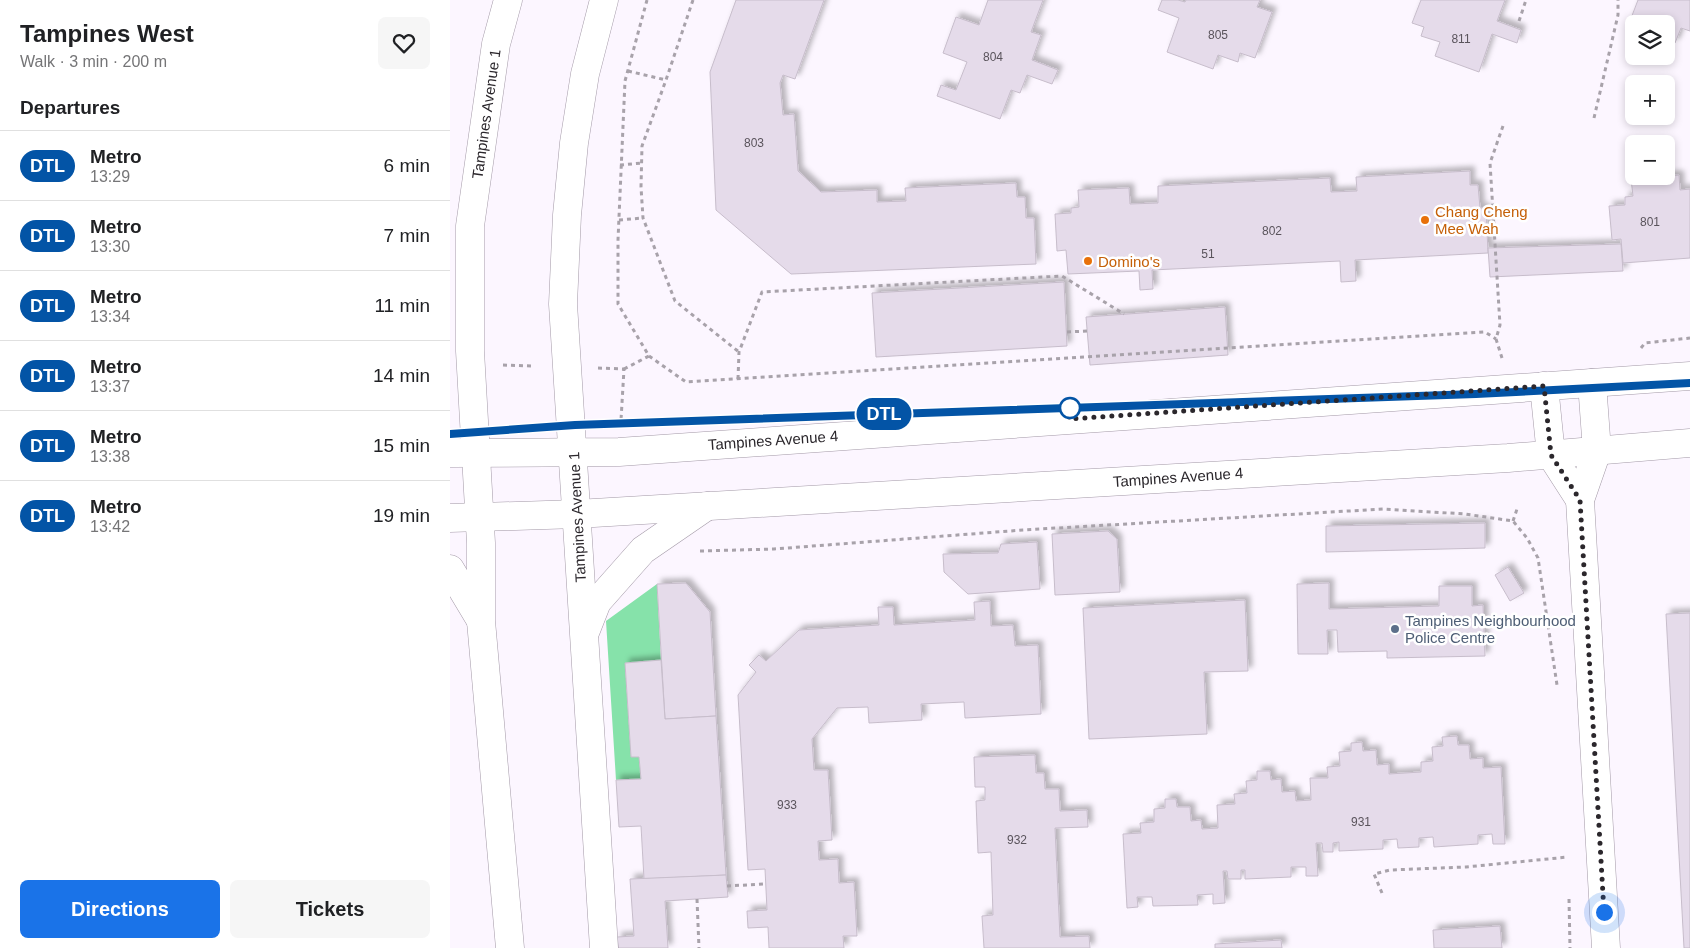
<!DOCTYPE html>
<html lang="en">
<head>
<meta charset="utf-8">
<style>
	body { margin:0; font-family:Helvetica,sans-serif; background:#f6f6f6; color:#202124; height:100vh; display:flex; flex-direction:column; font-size:19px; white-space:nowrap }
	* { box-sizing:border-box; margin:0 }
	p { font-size:16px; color:#757577 }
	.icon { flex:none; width:28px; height:28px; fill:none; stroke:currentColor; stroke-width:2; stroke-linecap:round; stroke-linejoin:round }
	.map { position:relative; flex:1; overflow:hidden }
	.side { display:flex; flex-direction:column; background:#fff; width:450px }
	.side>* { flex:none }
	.badge { padding:0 10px; border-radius:16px; font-size:18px; line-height:32px }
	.fabs { position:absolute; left:1175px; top:15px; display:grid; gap:10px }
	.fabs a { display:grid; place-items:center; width:50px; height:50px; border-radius:8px; background:#fff; box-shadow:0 2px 8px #0003; font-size:25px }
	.you { position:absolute; width:25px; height:25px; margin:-12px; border:4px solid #fff; border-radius:50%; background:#1a73e8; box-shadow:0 0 0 8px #1a73e833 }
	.map>.badge { position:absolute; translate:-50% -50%; box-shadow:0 0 0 2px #fff }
	h2 { padding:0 20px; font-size:19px; line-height:45px }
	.round { display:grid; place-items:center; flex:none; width:52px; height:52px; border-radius:8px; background:#f6f6f6 }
	.head { display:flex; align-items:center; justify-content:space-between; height:85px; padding:0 20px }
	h1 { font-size:24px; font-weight:800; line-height:38px }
	.action { display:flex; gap:10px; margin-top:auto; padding:10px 20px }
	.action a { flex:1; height:58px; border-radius:8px; background:#1a73e8; color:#fff; font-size:20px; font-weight:800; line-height:58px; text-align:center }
	.action a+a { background:#f6f6f6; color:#202124 }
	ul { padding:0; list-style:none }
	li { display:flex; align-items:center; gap:15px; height:70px; padding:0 20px; border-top:1px solid #e0e0e0 }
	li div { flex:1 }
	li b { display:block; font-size:19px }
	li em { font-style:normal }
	li .badge { min-width:55px; font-weight:700; text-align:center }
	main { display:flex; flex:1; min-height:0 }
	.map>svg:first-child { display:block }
	.green { fill:#86e2aa }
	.building { fill:#e5dbea; stroke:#c7bdcb; filter:url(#shadow) }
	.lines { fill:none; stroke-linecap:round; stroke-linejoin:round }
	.minor-casing { stroke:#a399a7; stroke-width:29 }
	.secondary-casing { stroke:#a399a7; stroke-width:29 }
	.path { stroke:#a8a2aa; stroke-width:3; stroke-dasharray:4 4; stroke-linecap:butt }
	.minor { stroke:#fff; stroke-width:28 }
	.secondary { stroke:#fff; stroke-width:28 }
	.line-casing { stroke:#fff; stroke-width:11 }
	.line { stroke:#0354a6; stroke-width:8 }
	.walk { stroke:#2b272c; stroke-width:5; stroke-dasharray:0 9 }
	.food-dot { fill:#e8710a; stroke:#fff; stroke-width:2 }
	.stop-dot { fill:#fff; stroke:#0354a6; stroke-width:2.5 }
	.service-dot { fill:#5c6f8a; stroke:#fff; stroke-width:2 }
	.labels { text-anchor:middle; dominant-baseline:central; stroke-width:5; stroke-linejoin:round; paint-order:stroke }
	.number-label { font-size:12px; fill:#5a545c }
	.street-label { font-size:15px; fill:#2b272c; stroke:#fff }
	.food-label { font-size:15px; fill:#c56008; stroke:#fff; text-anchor:start }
	.service-label { font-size:15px; fill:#4e5e75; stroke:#fff; text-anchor:start }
</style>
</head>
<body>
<main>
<section class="side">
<div class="head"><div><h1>Tampines West</h1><p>Walk · 3 min · 200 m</p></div><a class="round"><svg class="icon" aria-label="heart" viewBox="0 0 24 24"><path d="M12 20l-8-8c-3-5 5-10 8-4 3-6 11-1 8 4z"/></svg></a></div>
<h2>Departures</h2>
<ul>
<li><span class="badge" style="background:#0354a6;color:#fff">DTL</span><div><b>Metro</b><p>13:29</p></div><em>6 min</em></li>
<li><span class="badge" style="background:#0354a6;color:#fff">DTL</span><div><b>Metro</b><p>13:30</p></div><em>7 min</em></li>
<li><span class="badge" style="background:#0354a6;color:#fff">DTL</span><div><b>Metro</b><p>13:34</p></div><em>11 min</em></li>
<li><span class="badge" style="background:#0354a6;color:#fff">DTL</span><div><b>Metro</b><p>13:37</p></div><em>14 min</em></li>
<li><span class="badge" style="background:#0354a6;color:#fff">DTL</span><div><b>Metro</b><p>13:38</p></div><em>15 min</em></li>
<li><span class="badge" style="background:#0354a6;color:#fff">DTL</span><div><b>Metro</b><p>13:42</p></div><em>19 min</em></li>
</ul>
<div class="action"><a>Directions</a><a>Tickets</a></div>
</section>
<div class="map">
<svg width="1240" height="948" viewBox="0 0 1240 948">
	<defs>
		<filter id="shadow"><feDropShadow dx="4.5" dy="-4.5" stdDeviation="2.5" flood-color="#0004"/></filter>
	</defs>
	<rect width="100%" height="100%" fill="#fcf6ff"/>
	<!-- green -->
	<polygon class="green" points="207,584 211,660 175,663 181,757 189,757 191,779 166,780 156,621"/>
	<!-- building -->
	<g class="building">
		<polygon points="286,0 374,0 345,79 333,75 330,83 333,115 344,114 348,171 371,192 427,190 427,202 456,201 455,188 566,183 567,197 575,197 576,218 584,218 586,264 341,274 266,210 260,72"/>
		<polygon points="538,0 593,0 581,32 591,35 582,60 608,70 602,84 577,75 570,93 561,90 550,119 487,96 491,85 506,90 517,62 493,53 506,17 529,25"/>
		<polygon points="712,0 728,0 735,2 736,0 810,0 807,7 822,12 805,58 790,53 788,62 768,55 763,69 717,52 729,18 708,10"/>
		<polygon points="971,0 1055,0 1047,21 1071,30 1067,43 1042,34 1029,72 985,56 990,42 971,36 974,27 962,23"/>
		<polygon points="1188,0 1240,0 1240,31 1231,28 1225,43 1216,40 1216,24 1184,24 1184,28 1178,26"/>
		<polygon points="1020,171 1020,185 1028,185 1030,208 1036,208 1038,253 905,260 906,281 891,282 890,261 702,270 703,289 690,290 689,271 618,274 616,250 607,251 605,214 621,213 621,208 629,207 628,190 679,188 680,204 708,203 708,186 880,178 881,192 907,191 906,177"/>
		<polygon points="1229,175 1230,190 1240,189 1240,258 1173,263 1171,239 1162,240 1159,206 1175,205 1175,197 1183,196 1181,179"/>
		<polygon points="1171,244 1173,271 1040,277 1038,248"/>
		<polygon points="614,282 617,346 426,357 422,293"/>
		<polygon points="775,307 778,355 640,365 636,317"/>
		<polygon points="1035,523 1035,548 876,552 876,526"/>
		<polygon points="658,531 667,539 670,592 605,595 602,534"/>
		<polygon points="587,542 590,589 518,594 494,572 493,554 548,553 551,544"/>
		<polygon points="1058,567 1074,593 1060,601 1045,575"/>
		<polygon points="236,583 260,612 266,716 215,719 207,584"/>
		<polygon points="879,583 879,609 989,606 989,586 1022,586 1022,606 1033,605 1035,656 937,658 937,651 888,652 887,630 877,630 878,654 848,654 847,584"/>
		<polygon points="795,600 798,671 754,672 757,734 639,739 633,608"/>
		<polygon points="540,601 541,626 563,625 565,646 588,645 591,714 515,718 514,702 471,704 472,720 419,723 418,707 387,708 362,739 364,770 378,770 382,840 368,841 369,860 388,859 389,883 404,882 407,936 393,936 394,948 319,948 318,927 298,928 297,911 317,910 315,869 298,870 288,695 306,672 299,665 309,655 316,661 349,630 429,625 428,607 443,607 444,625 525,620 524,602"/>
		<polygon points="1240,613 1240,948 1234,948 1216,614"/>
		<polygon points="211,660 215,719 266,716 276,875 194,879 191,826 169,827 166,780 191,779 189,757 181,757 175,663"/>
		<polygon points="1007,736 1008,745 1019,745 1020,759 1033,758 1033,768 1051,767 1055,844 1043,844 1042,834 1028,835 1028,844 984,847 983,837 969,838 969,847 948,848 947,839 933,840 933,849 889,851 889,842 883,843 883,852 873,852 872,843 866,843 868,876 856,876 856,867 841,867 841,877 795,879 795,870 791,870 791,879 778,879 777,871 773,871 775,903 763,904 763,894 747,895 748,905 703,906 702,897 687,897 688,907 677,908 673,834 691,833 690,823 704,822 704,809 715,808 715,799 726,799 727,807 740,807 741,821 751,820 752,829 768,828 767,805 785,804 784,794 797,793 796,781 807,780 807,771 820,771 821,780 831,779 832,792 845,791 846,801 861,800 860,778 878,778 877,767 890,766 889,752 901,751 901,743 912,742 913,751 926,750 927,765 939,764 939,774 971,772 971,762 983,761 982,747 993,746 992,737"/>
		<polygon points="585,755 586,773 594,773 595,789 609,789 610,811 637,810 638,827 605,828 610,937 639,936 640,948 534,948 532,916 543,915 541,852 528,853 526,801 535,800 535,787 525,787 524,757"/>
		<polygon points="276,875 278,897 215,901 218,948 168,948 167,937 184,936 180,879"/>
		<polygon points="1050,926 1052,948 984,948 983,930"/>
		<polygon points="831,940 832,948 765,948 765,944"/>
	</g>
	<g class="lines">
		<defs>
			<g id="minor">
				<polyline points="1142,383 1147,451 1130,500 1156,948"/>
				<polyline points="1094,386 1101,455 1130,500"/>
			</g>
			<g id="secondary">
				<polyline points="58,0 46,44 20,226 20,351 31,543 31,621 60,948"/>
				<polyline points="0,453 169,452 1240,376"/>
				<polyline points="0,518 127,514 1058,458 1240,443"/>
				<polyline points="0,569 30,619"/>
				<polyline points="136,630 147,602 193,550 257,506"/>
				<polyline points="154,948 113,304 117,215 124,143 135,74 154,0"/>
			</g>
		</defs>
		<!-- minor casing -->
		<use href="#minor" class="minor-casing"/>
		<!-- secondary casing -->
		<use href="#secondary" class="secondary-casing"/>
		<!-- path -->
		<g class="path">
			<polyline points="243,0 216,80 192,146 191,187 193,218 225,301 289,352"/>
			<polyline points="1069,21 1076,0"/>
			<polyline points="178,71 216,80"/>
			<polyline points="1144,118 1168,15 1168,0"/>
			<polyline points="170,165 192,163"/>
			<polyline points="169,220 193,218"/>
			<polyline points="617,332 637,331"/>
			<polyline points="1191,348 1195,343 1240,338"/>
			<polyline points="199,356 236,382 1035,332 1046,339"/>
			<polyline points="1052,358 1046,339 1050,325 1040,163 1053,126"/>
			<polyline points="53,365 84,366"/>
			<polyline points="148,368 174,369 171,420"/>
			<polyline points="174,369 199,356 168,304 168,240 175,81 197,0"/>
			<polyline points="288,379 289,352 312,292 612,276 674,314"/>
			<polyline points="1063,521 1068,506"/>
			<polyline points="250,551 324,549 573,530 933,509 1015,514 1063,521 1077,538 1088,558 1107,685"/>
			<polyline points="277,886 315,884"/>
			<polyline points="932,893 924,874 940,870 1016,867 1118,857"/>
			<polyline points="247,899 249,948"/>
			<polyline points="1119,899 1120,948"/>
		</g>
		<!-- minor -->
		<use href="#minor" class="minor"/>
		<!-- secondary -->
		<use href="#secondary" class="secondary"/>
	</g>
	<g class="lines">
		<defs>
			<polyline id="line" points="0,434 125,425 1026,394 1240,383"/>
		</defs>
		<!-- line casing -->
		<use href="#line" class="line-casing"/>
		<!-- line -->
		<use href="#line" class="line"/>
		<!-- walk -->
		<polyline class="walk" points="620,408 619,419 1094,386 1101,455 1130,500 1154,912"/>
	</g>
	<!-- markers -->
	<g class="food-dot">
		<circle cx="975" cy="220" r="5"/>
		<circle cx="638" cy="261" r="5"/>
	</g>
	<circle class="stop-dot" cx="620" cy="408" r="10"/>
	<circle class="service-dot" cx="945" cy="629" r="5"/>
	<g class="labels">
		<!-- number labels -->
		<g class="number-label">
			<text x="768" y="35">805</text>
			<text x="1011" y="39">811</text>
			<text x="543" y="57">804</text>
			<text x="304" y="143">803</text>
			<text x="1200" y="222">801</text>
			<text x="822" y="231">802</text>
			<text x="758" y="254">51</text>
			<text x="337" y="805">933</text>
			<text x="911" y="822">931</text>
			<text x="567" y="840">932</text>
		</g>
		<!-- street labels -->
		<g class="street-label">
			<text transform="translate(36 114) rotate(-82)">Tampines Avenue 1</text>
			<text transform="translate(323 440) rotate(-4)">Tampines Avenue 4</text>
			<text transform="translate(728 477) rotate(-4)">Tampines Avenue 4</text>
			<text transform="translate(127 517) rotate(-93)">Tampines Avenue 1</text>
		</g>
		<!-- food labels -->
		<g class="food-label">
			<text x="985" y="211">Chang Cheng<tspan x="985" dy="17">Mee Wah</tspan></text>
			<text x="648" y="261">Domino's</text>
		</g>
		<!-- service labels -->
		<g class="service-label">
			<text x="955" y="620">Tampines Neighbourhood<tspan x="955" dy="17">Police Centre</tspan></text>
		</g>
	</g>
</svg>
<div class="fabs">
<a><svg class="icon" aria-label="layers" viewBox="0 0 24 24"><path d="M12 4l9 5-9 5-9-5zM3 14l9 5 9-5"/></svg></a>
<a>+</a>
<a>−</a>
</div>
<div class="you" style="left:1154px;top:912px"></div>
<b class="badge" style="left:434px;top:414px;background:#0354a6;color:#fff">DTL</b>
</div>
</main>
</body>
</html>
